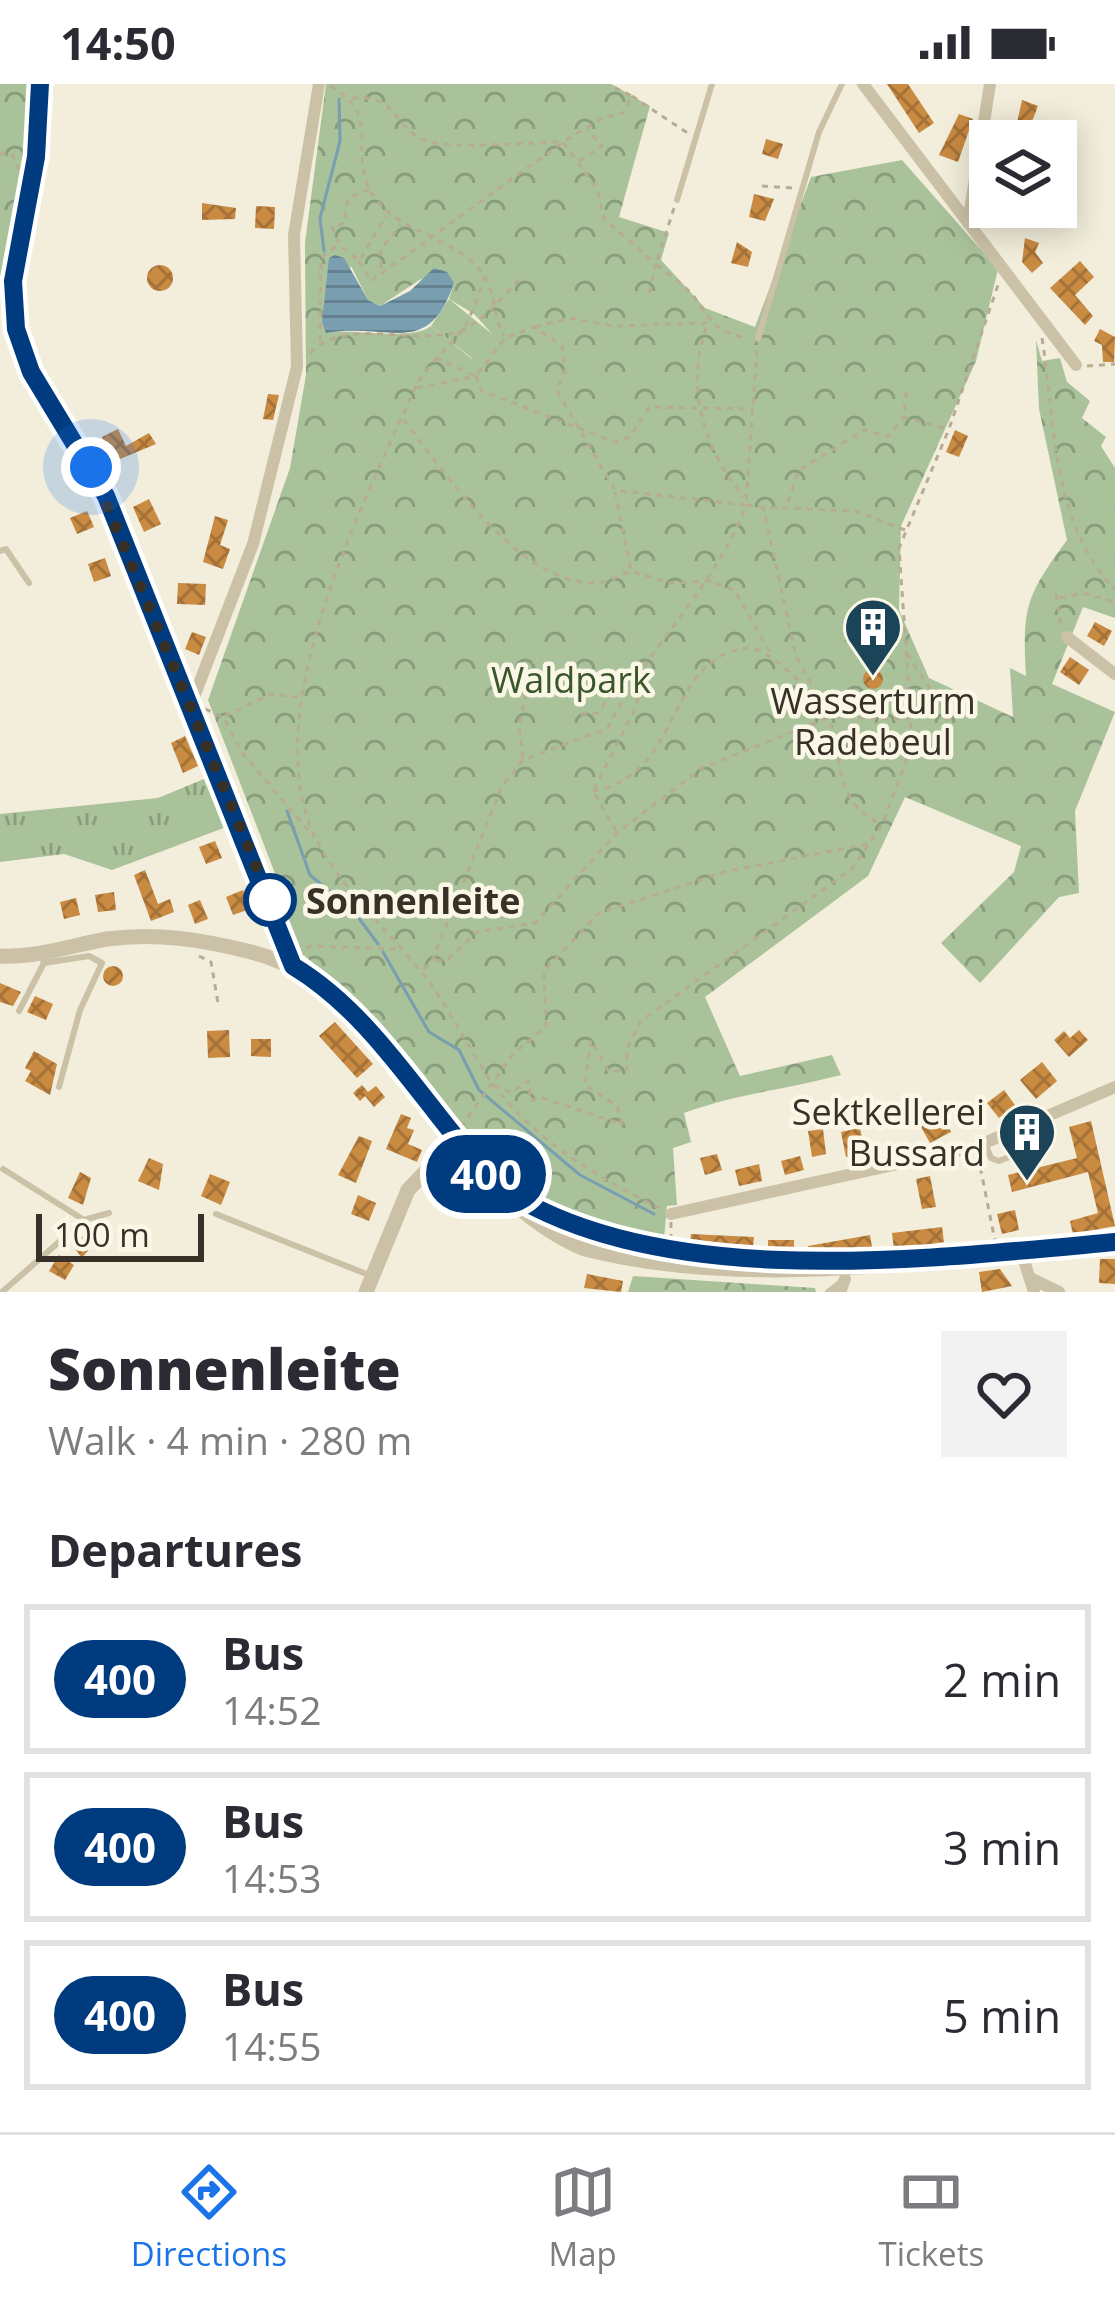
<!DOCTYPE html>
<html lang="en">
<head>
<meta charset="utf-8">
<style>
	body { margin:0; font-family:"Open Sans",sans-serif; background:#f2f2f3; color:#2b2b33; height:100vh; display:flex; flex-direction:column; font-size:45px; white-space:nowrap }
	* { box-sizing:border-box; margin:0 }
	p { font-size:39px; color:#7c7c81 }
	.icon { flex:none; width:66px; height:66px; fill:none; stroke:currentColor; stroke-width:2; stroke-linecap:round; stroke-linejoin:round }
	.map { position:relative; height:1208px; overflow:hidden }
	.sheet { display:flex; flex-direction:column; background:#fff; flex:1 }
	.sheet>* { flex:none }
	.badge { padding:0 24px; border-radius:39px; font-size:42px; line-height:78px }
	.fabs { position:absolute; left:969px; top:36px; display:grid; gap:24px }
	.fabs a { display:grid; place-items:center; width:108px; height:108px; border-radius:0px; background:#fff; box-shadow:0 6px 30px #0003; font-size:60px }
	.scale { position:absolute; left:36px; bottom:30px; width:168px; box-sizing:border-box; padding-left:12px; border:6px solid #373127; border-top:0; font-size:33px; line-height:42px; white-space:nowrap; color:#373127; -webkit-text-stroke:9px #faf7e7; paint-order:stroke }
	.you { position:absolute; width:60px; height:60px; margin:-30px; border:9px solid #fff; border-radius:50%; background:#1a73e8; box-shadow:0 0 0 18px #1a73e833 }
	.map>.badge { position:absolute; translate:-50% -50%; box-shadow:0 0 0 6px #fff }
	h2 { padding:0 48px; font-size:45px; line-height:108px }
	.round { display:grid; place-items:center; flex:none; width:126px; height:126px; border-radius:0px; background:#f2f2f3 }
	.head { display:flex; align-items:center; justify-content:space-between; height:204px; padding:0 48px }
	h1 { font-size:57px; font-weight:800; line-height:90px }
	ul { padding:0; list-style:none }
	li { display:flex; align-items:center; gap:36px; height:150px; margin:0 24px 18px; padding:0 24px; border:6px solid #e1e1e2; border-radius:0px }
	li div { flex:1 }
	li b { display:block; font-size:45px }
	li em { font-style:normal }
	li .badge { min-width:132px; font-weight:700; text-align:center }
	.status { display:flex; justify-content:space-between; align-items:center; height:84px; padding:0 60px; background:#fff; direction:ltr }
	.status svg { height:33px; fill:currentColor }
	.tab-bar { display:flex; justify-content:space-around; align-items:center; height:168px; border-top:3px solid #e1e1e2; background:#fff; font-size:33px; color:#7c7c81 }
	.tab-bar a { display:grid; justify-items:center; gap:6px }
	.tab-bar .active { color:#1a73e8 }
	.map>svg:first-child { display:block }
	.grass { fill:url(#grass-tufts) }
	.forest { fill:url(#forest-crowns); fill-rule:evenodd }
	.water { fill:url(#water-rules) }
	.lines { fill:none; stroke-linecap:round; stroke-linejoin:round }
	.stream { stroke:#799eb0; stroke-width:3 }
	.building { fill:url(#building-cross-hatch) }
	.path { stroke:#b7ac91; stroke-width:3; stroke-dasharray:6 6; stroke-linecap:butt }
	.service { stroke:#cbc1a6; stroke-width:6 }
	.minor { stroke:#cbc1a6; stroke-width:12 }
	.tertiary { stroke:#cbc1a6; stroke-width:15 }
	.line-casing { stroke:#fff; stroke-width:27 }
	.line { stroke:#003b80; stroke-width:18 }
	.walk { stroke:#373127; stroke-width:12; stroke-dasharray:0 21.6 }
	.stop-dot { fill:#fff; stroke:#003b80; stroke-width:6 }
	.labels { text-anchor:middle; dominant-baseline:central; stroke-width:9; stroke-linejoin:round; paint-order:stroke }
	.park-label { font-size:36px; fill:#3a562b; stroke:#faf7e7 }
	.poi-label { font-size:36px; fill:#373127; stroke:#faf7e7 }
	.stop-label { font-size:36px; font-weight:bold; fill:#373127; stroke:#faf7e7; text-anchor:start }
</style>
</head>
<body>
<div class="status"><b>14:50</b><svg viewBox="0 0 49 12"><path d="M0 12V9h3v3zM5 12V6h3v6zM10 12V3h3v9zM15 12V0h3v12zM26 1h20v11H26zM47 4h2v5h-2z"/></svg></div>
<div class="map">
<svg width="1115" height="1208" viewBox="0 0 1115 1208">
	<defs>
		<pattern id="grass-tufts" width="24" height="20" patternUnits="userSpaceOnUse" patternTransform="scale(3)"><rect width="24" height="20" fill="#a9c29a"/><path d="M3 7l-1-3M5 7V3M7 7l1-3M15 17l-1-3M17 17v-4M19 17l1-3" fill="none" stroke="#8a9e7e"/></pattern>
		<pattern id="forest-crowns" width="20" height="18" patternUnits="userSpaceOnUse" patternTransform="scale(3)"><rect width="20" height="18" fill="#a9c29a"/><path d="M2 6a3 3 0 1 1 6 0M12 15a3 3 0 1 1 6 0" fill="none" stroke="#8a9e7e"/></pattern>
		<pattern id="water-rules" width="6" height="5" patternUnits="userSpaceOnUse" patternTransform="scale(3)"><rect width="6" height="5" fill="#799eb0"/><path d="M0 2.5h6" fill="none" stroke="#64818f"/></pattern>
		<pattern id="building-cross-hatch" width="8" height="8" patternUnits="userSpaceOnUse" patternTransform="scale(3)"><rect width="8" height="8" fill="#c98a42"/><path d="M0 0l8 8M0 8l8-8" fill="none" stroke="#a47137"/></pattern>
	</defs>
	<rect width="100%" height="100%" fill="#f2eedb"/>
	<!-- grass -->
	<g class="grass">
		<polygon points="449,215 492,250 473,275 431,242"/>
		<polygon points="216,690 237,739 112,786 64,770 0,778 0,730 158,714"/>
	</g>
	<!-- forest -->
	<g class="forest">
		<polygon points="0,0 32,0 33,14 4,199 0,199"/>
		<path d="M326,0h285l39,22 -31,111 50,16 -8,27 44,48 50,19 56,-150 91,-17 96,109 -22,92 -75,165 -2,84 30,68 84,39 -3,-49 16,8c-4,-69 0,-80 41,-136l-28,-131 -3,-69 6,21 18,-3 7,24 23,19 -8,17 24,19 -5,9 14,22v150l-32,-11 -31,77 63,28 -40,99 4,82 -20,4 -79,86 -39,-40 73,-71 7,-26 -116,-49 -37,79 -163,121 35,79 92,-21 9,20c-53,14 -106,19 -157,38l7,29 -18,6 4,57 -10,1 -3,32 5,20 -98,-28 -54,-39 -177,-204 -44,-39 -20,-72 -68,-176 82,-232 16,-93 -1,-132zM351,182l17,34 12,6 41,-27 33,4 -5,16 25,15 18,20 -20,25 -41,-33c-22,16 -74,2 -104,7z"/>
		<polygon points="633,1192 815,1204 816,1208 628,1208"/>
	</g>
	<!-- water -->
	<path class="water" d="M335,171l9,3 24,42 12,6 30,-15 24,-23 13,4 7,11c-26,77 -65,39 -128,50l-4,-11 7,-64z"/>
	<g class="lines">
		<!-- stream -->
		<g class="stream">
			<polyline points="324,167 320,134 340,57 339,15"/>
			<polyline points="287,727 310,791 355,829 378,860"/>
			<polyline points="383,868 429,948 459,966 479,1006 580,1091 654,1130"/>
		</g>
	</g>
	<!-- building -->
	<g class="building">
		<polygon points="887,0 908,0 934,39 919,49"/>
		<polygon points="1022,16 1038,22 1027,50 1042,57 1013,57"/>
		<polygon points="959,30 973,35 958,78 939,71"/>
		<polygon points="766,55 783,60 778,75 762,70"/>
		<polygon points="1056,109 1072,114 1065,135 1033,125 1056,123"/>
		<polygon points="754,110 774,115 765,137 749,133"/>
		<polygon points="202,119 236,124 235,135 202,136"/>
		<polygon points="256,122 275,123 274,145 255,144"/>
		<polygon points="1025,154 1039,159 1035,168 1043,179 1032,189 1022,178"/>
		<polygon points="737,158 752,168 748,183 731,179"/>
		<polygon points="1080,177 1094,193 1075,211 1093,232 1085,241 1050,204"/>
		<circle cx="160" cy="194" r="13"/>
		<polygon points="1100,245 1115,253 1114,278 1103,278 1102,261 1094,257"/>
		<polygon points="268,310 279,311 273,336 263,335"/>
		<polygon points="118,345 126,362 149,349 156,360 113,378 102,353"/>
		<polygon points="955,346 968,352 959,373 946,368"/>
		<polygon points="149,415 161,440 144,448 133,423"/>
		<polygon points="87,427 94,443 77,450 70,434"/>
		<polygon points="215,432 228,436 220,461 230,465 223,485 203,478"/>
		<polygon points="105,474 111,492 94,498 88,480"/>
		<polygon points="178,499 206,500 205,521 177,520"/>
		<polygon points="1095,538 1112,547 1104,562 1087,552"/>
		<polygon points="192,548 206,553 199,571 185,565"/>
		<polygon points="1070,573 1089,586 1079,601 1060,588"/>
		<circle cx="873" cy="595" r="10"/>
		<polygon points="185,652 198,682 183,689 171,659"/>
		<polygon points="215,757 222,774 206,780 199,763"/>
		<polygon points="145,786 158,820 170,815 174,828 151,837 134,791"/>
		<polygon points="243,806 250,825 233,831 226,813"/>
		<polygon points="114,808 116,826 98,828 95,811"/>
		<polygon points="76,814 80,831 64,835 60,818"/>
		<polygon points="200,816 208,835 195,840 188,821"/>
		<circle cx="113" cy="892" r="10"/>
		<polygon points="0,899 21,908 13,922 0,918"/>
		<polygon points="35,912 53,920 46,936 27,928"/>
		<polygon points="335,938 373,980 357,994 319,952"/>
		<polygon points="229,946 230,973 208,974 207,947"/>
		<polygon points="1079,946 1088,956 1069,973 1054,956 1064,947 1070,954"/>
		<polygon points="251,955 271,955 271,973 251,972"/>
		<polygon points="34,967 57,980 50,1011 25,997 31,987 25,984"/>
		<polygon points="1042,978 1057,997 1036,1015 1020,996"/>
		<polygon points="362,1001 368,1008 376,1002 385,1013 374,1023 365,1012 360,1017 353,1009"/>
		<polygon points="1004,1006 1015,1021 999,1034 987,1019"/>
		<polygon points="936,1022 951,1048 930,1059 916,1034"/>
		<polygon points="401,1030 411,1034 407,1044 414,1046 408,1060 422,1066 417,1078 386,1065"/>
		<polygon points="1091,1037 1115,1142 1073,1150 1070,1137 1098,1129 1088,1088 1012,1108 1008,1091 1077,1074 1069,1043"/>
		<polygon points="860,1044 865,1069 846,1073 841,1048"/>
		<polygon points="823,1045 826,1070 812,1073 808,1047"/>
		<polygon points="359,1052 372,1057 356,1099 338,1091"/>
		<polygon points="717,1070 722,1086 705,1091 700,1074"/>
		<polygon points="800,1072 804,1086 785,1091 781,1077"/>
		<polygon points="149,1074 163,1080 159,1106 138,1097"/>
		<polygon points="759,1080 762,1097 739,1102 735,1086"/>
		<polygon points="80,1088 91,1094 83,1121 68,1114"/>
		<polygon points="210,1090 230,1098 221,1121 201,1112"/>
		<polygon points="930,1092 936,1123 922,1125 916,1095"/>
		<polygon points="358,1111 376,1119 369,1137 351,1130"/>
		<polygon points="1015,1126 1019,1146 1002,1150 997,1130"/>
		<polygon points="942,1143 944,1158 894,1166 892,1149"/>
		<polygon points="87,1149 94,1159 82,1174 72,1161"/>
		<polygon points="691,1150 754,1153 752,1173 714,1165 714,1172 689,1170"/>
		<polygon points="870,1151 873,1169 810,1173 808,1162"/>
		<polygon points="768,1156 794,1156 794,1173 768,1174"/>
		<polygon points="59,1171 74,1181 65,1196 49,1187"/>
		<polygon points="1100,1175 1115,1175 1115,1200 1099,1199"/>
		<polygon points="1000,1185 1012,1202 982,1208 979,1188"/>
		<polygon points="587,1190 623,1197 621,1208 584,1204"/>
	</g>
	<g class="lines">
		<!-- path -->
		<g class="path">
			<path d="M330,2c53,30 18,62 41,106 24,42 81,41 112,82 13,17 10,44 21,62"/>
			<polyline points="632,12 689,50"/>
			<path d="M352,14c49,-4 40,33 78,44 28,7 100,0 133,0l34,47 7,30 52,45 -7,30"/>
			<polyline points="0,70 11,69 22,90"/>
			<polyline points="579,77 602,62 587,46"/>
			<polyline points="762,102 793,104"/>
			<polyline points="369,105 348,115 344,139 332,143 339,160 359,177 386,132"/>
			<path d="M674,124l-18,56c13,11 29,21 39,34 17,24 21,35 53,40"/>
			<polyline points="359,177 371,197 563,58 601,35 623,29 632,12 607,0"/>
			<polyline points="381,184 381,165 401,141"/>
			<path d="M485,192c-7,18 -13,43 -26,58 -16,19 -34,33 -45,56 -51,115 -161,327 -97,451 24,46 69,88 102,128 29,35 48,78 74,115 41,56 106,94 166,124"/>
			<path d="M535,243l35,-9 43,8 95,-3c-24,60 -5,126 36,174"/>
			<path d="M1042,254c14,89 9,183 73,252"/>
			<polyline points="320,257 321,174 338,161"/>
			<polyline points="757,266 746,421 761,423"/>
			<path d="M310,269c36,-37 101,-7 148,-21 24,-8 47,-38 64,-56"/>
			<polyline points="1087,282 1115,280"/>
			<polyline points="417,304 476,292 482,307 615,358 630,353 649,323 753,325"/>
			<polyline points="906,308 904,333 947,345"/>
			<path d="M404,336c41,53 115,164 191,163 11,0 25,-8 36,-12"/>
			<polyline points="615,408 631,487 670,499 709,497 734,506 770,568"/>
			<polyline points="788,418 798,387 864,346 888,352 904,333"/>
			<polyline points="905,446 856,427 763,423 796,572 830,633 909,635"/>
			<polyline points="1056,510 1061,541"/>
			<polyline points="1060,514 1083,509 1115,518"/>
			<polyline points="907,570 952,637"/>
			<polyline points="205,625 223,633 243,670 313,752"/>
			<polyline points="913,627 917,621 951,637"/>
			<polyline points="581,630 599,629 615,601 630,594"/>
			<polyline points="225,632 271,610 304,614"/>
			<polyline points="523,674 519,641 533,579"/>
			<path d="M593,707c92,-16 71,-137 157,-143 19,-1 75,56 80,73 14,44 3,78 50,103"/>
			<polyline points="616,747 593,707 637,621 639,587"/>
			<polyline points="199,872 211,878 218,919"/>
			<polyline points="300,874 309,862 398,865"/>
			<polyline points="436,877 448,875 477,848 535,839 617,749 702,684 830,633"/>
			<path d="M423,885l9,-8 70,-175 21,-26 85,-32c38,-81 107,-139 138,-223l-131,-15 -58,-99 8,-21 -3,-24 -28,-19 -29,11 -29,38 -40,-18"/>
			<polyline points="494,1001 511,1009 528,997 531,1017 539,1013 622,1040 617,1022 585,1001 591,956 609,988 627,986 627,964 641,937 852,785 882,741 908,672 911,635 899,464 949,345 998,201"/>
			<polyline points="461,1043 513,970 546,943 544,887 599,829 728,787 868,760"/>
			<polyline points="978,1072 995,1157"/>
			<polyline points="671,1138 671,1165"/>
		</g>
		<!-- service -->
		<g class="service">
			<polyline points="677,116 712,0"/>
			<polyline points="758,255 819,48 842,0"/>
			<polyline points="0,467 6,465 29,499"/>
			<polyline points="42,873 44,879 89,872 102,879 80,926 59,1003"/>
			<polyline points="19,927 44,879"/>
			<polyline points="986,1062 991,1074 999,1077 1045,1059"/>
			<polyline points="3,1085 84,1136"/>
			<polyline points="216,1130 369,1191"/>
			<polyline points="2,1208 84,1136 109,1129"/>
			<polyline points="828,1208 842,1197"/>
		</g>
		<!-- minor -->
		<g class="minor">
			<polyline points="41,0 36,73 13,197 16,245 31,288 107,413 293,882"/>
			<polyline points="863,0 1076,281"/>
			<polyline points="968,139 990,0"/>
			<polyline points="1067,553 1115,590"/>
			<polyline points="192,618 253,460 297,283 294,151 319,0"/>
			<polyline points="671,1130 975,1063 1115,1003"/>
			<polyline points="1021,1167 1034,1208"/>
			<polyline points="1030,1194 1059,1208"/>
			<polyline points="840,1208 845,1195"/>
		</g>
		<!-- tertiary -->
		<g class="tertiary">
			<path d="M0,872c37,2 72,-11 107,-17 49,-7 97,1 144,13 145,36 193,240 334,297 169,43 357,9 530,-7"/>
			<polyline points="366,1208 408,1106 456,1056"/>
		</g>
	</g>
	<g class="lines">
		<defs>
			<path id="line" d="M40,0l-4,73 -23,124 3,48 15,43 75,124 187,470c85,51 136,149 204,219 155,107 423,75 618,57"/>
		</defs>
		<!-- line casing -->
		<use href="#line" class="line-casing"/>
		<!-- line -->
		<use href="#line" class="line"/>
		<!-- walk -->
		<polyline class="walk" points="91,383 270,816"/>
	</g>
	<!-- icons -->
	<defs>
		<symbol id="building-pin" viewBox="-11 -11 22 30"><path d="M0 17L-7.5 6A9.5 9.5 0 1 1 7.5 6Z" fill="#1c4459" stroke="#faf7e7"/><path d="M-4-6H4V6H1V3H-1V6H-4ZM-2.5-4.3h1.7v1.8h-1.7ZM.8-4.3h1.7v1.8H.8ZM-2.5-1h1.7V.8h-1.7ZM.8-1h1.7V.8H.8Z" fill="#fff"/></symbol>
	</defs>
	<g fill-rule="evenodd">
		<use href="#building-pin" x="840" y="510" width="66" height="90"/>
		<use href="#building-pin" x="994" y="1015" width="66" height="90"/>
	</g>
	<!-- markers -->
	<circle class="stop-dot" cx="270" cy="816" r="24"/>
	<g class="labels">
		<!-- park labels -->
		<g class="park-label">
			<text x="571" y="595">Waldpark</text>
		</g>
		<!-- poi labels -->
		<g class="poi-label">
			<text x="873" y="616">Wasserturm<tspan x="873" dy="41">Radebeul</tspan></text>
			<text x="985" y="1027" text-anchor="end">Sektkellerei<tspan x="985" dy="41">Bussard</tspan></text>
		</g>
		<!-- stop labels -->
		<g class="stop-label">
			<text x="306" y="816">Sonnenleite</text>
		</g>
	</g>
</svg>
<div class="fabs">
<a><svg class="icon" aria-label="layers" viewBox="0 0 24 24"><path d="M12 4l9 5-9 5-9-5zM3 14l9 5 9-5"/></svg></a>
</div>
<div class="scale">100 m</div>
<div class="you" style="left:91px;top:383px"></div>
<b class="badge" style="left:486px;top:1090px;background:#003b80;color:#fff">400</b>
</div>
<section class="sheet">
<div class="head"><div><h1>Sonnenleite</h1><p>Walk · 4 min · 280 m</p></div><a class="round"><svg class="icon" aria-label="heart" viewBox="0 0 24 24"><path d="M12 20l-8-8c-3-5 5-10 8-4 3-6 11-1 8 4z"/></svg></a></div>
<h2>Departures</h2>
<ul>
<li><span class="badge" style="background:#003b80;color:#fff">400</span><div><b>Bus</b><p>14:52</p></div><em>2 min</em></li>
<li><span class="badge" style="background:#003b80;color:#fff">400</span><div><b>Bus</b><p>14:53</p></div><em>3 min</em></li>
<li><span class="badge" style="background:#003b80;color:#fff">400</span><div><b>Bus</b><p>14:55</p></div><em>5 min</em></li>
</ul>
</section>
<nav class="tab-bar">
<a class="active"><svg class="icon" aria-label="directions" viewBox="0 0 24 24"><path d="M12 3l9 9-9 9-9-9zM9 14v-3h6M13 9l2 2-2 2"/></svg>Directions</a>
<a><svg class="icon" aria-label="map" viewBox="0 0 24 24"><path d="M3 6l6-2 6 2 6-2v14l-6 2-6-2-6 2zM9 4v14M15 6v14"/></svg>Map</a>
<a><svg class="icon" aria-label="tickets" viewBox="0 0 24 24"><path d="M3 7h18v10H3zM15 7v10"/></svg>Tickets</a>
</nav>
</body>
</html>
